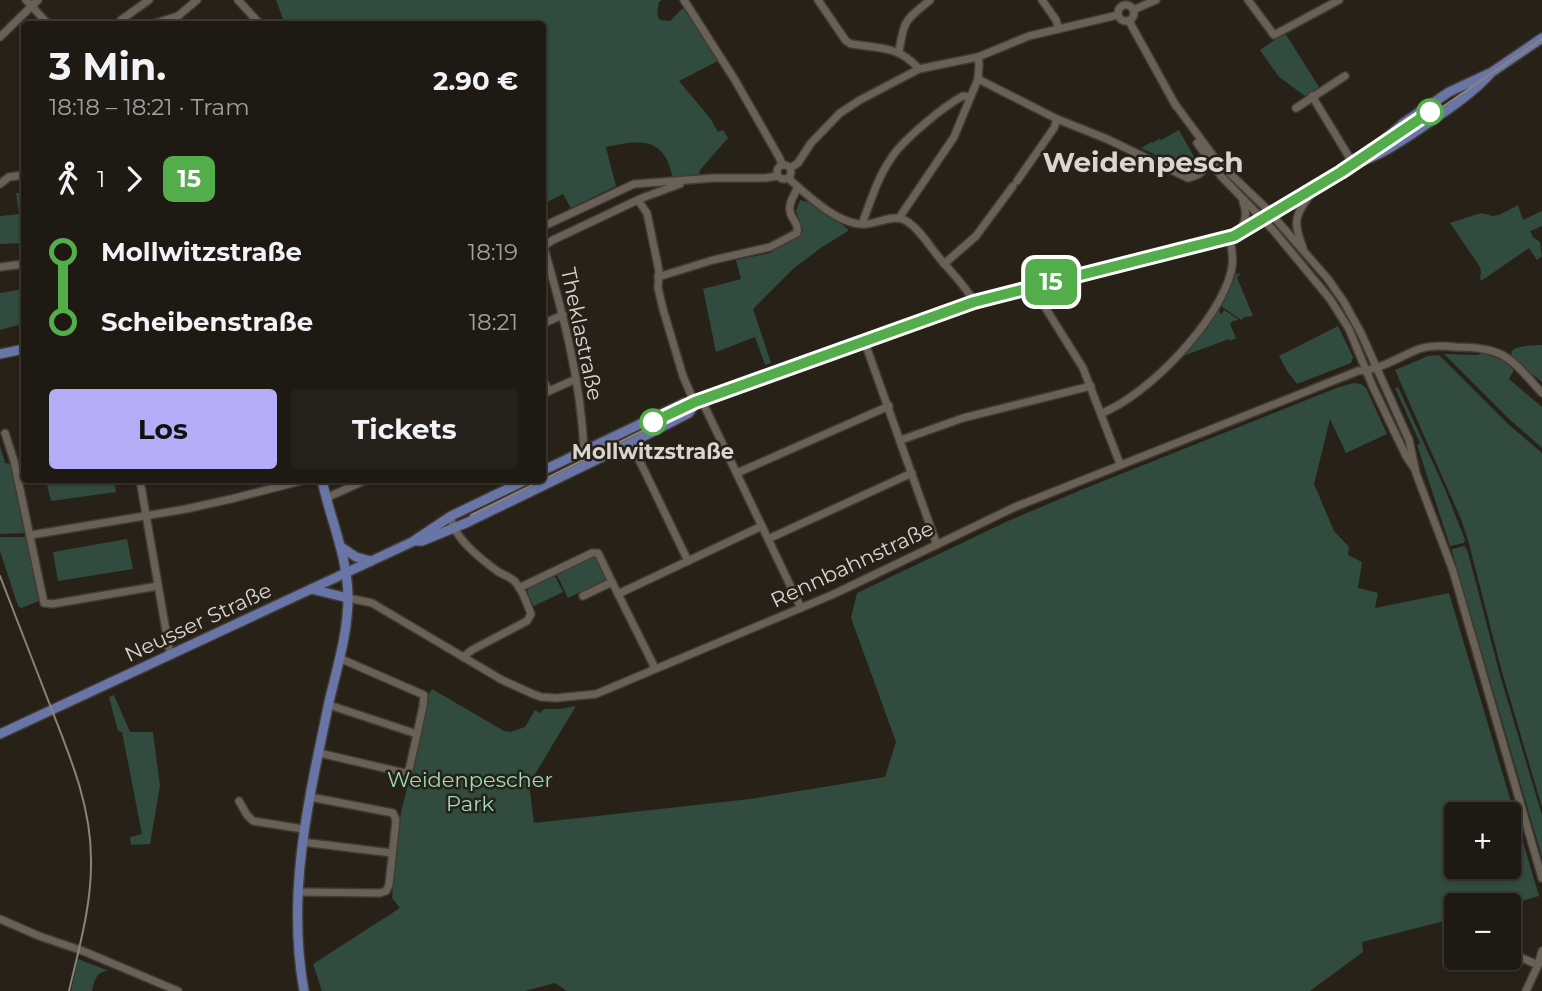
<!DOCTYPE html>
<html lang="de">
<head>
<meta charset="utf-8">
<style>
	body { margin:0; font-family:Montserrat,sans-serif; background:#26221b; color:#f1f3f6; height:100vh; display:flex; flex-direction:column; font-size:26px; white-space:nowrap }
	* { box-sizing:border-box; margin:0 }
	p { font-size:23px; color:#a1a09f }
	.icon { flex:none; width:38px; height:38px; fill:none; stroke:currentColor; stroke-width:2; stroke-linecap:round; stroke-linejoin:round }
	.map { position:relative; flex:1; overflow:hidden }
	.drawer { position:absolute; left:21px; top:21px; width:525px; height:462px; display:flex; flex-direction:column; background:#1e1912; border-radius:7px; box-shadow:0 2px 5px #0004,0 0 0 2px #3c3832 }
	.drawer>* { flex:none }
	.badge { padding:0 14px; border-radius:10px; font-size:24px; line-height:46px }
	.fabs { position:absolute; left:1444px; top:802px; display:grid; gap:14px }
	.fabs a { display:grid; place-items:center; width:77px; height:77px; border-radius:7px; background:#1e1912; box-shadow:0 2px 5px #0004,0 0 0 2px #3c3832; font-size:35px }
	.map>.badge { position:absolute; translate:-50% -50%; box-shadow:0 0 0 4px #fff }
	.legs { display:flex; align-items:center; gap:10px; height:77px; padding:0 28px; font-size:23px }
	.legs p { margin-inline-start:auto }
	.summary { display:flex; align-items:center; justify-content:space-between; height:119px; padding:0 28px }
	h1 { font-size:38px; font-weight:700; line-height:52px }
	.action { display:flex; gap:14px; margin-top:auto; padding:14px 28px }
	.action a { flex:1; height:80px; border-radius:7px; background:#b5acf8; color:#111; font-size:28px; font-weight:700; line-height:80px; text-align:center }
	.action a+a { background:#26221b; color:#f1f3f6 }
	ul { padding:0 28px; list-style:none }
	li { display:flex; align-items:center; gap:24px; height:70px; font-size:26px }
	li i { display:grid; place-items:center; width:10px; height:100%; margin:0 9px; background:currentColor }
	li i::after { content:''; width:18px; height:18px; margin:-9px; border:5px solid; border-radius:50%; background:#1e1912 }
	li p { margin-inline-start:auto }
	li:first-child i { background:linear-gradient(#0000 50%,currentColor 0) }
	li:last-child i { background:linear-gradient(currentColor 50%,#0000 0) }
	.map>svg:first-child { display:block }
	.green { fill:#314b3e; fill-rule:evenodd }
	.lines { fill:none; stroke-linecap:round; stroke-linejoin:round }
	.minor-casing { stroke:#413b35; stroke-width:10 }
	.major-casing { stroke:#413b35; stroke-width:12 }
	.minor { stroke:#696156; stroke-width:7 }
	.major { stroke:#6975a6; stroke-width:9 }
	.tram { stroke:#89837c; stroke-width:2 }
	.line-1-casing { stroke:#fff; stroke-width:16 }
	.line-1 { stroke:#54ad4b; stroke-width:10 }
	.stop-1-dot { fill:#fff; stroke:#54ad4b; stroke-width:3.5 }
	.labels { text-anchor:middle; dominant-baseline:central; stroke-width:5; stroke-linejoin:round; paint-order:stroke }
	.street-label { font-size:21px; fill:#dad5d0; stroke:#282118 }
	.stop-label { font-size:21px; font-weight:bold; fill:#dad5d0; stroke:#282118 }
	.park-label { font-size:21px; fill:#98ddbc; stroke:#282118 }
	.district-label { font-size:28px; font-weight:bold; fill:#dad5d0; stroke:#282118 }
</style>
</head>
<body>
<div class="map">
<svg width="1542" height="991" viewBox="0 0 1542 991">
	<rect width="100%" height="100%" fill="#282118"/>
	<!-- green -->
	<g class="green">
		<path d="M276,0h386l-3,2c-1,6 -3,13 1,18l10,1 13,-13 35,53 -39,20 31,37 8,14 5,-2 5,8 -28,32 -1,4 -26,5c-8,-42 -31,-40 -67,-32l-2,-7 12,46 -45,22 -8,-14 -20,10 -1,-180h-257z"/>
		<polygon points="1285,33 1319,87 1305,96 1279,77 1260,50"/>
		<polygon points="1179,130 1199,166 1198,170 1194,172 1176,165 1141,148 1151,142 1152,143 1159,139 1161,140"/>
		<polygon points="16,193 24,193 24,243 0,244 0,216 19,214"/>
		<polygon points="800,200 815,204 848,229 848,231 822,247 793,269 753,309 771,363 765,365 755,337 716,352 703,289 741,279 736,260 770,253 799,236 803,230 796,211"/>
		<polygon points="1518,205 1523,220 1542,211 1542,226 1530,231 1533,237 1540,242 1542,256 1537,260 1529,248 1481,281 1480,278 1481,273 1480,267 1450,223 1481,213 1490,215 1491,216 1499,215"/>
		<polygon points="1239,273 1240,275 1237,277 1238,280 1253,316 1245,317 1241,320 1221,306 1235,275"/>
		<polygon points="24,289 24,307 21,308 22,324 0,330 0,293"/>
		<polygon points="1220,308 1219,312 1222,314 1224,310 1238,319 1238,320 1233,321 1230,324 1236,338 1230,341 1229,339 1183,356"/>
		<polygon points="1338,326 1353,357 1351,363 1297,384 1287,371 1279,356"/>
		<path d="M1542,345v37c-21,-18 -57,-36 0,-37z"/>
		<polygon points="1480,352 1502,360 1515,368 1509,379 1542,407 1542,448 1507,417 1444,354 1479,355"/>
		<polygon points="1439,355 1508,424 1542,453 1542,807 1502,672 1468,540 1461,519 1395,370 1428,356"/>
		<path d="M1354,383l7,1 5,4 21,46 -41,19 -16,-34 -16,65 20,47 15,16 -1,8 14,7 -4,26 20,5 -3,15 74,-15 90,303 -32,9h-51v13l-94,24 1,10 -53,39h-743l-12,-8 -30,8h-203l-9,-27 87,-56 -8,-10 9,-86 20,-79 8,-39 3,-5 72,42 6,1 15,-5 10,-17 5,3 4,-4h16l16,-3 -47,78 5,39 216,-24 135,-22 11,-35 -45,-124 6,-25 151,-72 73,-31 258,-103zM1456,814h52v52h-52z"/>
		<polygon points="1398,387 1445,489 1465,540 1464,543 1450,546 1417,445 1420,443 1396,390 1395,388"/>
		<polygon points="0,446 5,463 11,464 27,531 26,533 0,534"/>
		<polygon points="46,480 114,480 116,492 51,501"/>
		<polygon points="0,537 28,537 39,601 21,608 18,606 0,551"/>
		<polygon points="127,539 133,569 58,581 53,552"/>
		<polygon points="1464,546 1467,549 1500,675 1542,815 1542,857 1452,551 1452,549"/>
		<path d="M594,557c6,3 13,15 11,23l-37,18 -11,-23z"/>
		<polygon points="555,576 563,592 534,606 527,593 528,588"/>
		<polygon points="114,695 130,732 153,732 160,786 150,844 131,845 130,837 142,834 122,732 118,731 109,697"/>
		<path d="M78,959l31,12c-12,-1 -15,10 -17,20h-21z"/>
	</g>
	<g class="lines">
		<defs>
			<g id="minor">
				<polyline points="26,0 48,24"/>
				<polyline points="238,0 260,24"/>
				<polyline points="684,0 735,80 779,157 782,164"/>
				<path d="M818,0l28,41 5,3c28,4 48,2 68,25"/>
				<polyline points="1042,0 1056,20 1059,29"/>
				<polyline points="1248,0 1274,35 1339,0"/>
				<circle cx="1126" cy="13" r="8"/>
				<polyline points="1133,10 1156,0"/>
				<polyline points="1129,21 1176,106"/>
				<polyline points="120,24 121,20 149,0"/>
				<polyline points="153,24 178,16 197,0"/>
				<polyline points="0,37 38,0"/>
				<path d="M899,52c5,-33 6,-31 31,-52"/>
				<path d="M978,79l79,40 50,20 81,39c14,-3 19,-9 17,-22"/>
				<polyline points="1312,96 1354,165"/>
				<polyline points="1175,104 1217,161 1266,208 1328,279 1344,302 1361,333 1409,440 1416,473 1453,571 1542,878"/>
				<polyline points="1296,108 1345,76"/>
				<polyline points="1197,143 1221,176 1273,230 1330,299 1349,329 1373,387 1406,456 1414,468"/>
				<circle cx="784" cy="172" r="7"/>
				<polyline points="790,168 798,163 811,143 840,113 860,100 919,69 978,57 1029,36 1118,15"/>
				<path d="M788,178c18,16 51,48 77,46 12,0 25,-9 37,-5 15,5 29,30 40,42 12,14 24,26 33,42"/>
				<polyline points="1017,181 1054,128 1057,119"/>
				<polyline points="0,184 9,177 24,175"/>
				<polyline points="638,200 647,213 659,271 658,288 663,309 683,376 695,404"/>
				<polyline points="899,218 954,137 978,79 979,65 978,57"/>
				<path d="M862,224c8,-21 15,-45 28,-64 11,-19 54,-54 73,-64l7,1"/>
				<polyline points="542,227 634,184 714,178 765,178 778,176"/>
				<path d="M1239,234c6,-12 9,-19 4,-32"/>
				<path d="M542,241c20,69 39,138 42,210"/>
				<polyline points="542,247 553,240 642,198 680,184"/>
				<path d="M1303,248c-11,-28 -8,-32 9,-56"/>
				<polyline points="944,264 976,236 1013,186"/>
				<polyline points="0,267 24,264"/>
				<path d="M658,277l55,-17 57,-13 27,-14c2,-11 -6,-13 -7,-22 -2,-8 5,-17 8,-24"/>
				<polyline points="1033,288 1083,368 1120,464"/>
				<polyline points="542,324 563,315"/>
				<polyline points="865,343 937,545"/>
				<polyline points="542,378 549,391 542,394"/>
				<polyline points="549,391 576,379"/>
				<polyline points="702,401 801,608"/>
				<path d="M1102,413c46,-18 117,-92 129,-141 3,-12 1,-21 -1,-33"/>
				<polyline points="5,433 14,461 44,603 52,604 158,586"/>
				<polyline points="901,440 963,418 1091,386"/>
				<polyline points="631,443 688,561"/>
				<polyline points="737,473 889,406"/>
				<polyline points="140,480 170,654"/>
				<polyline points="326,498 366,480"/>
				<path d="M451,516c1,21 30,43 46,55 6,4 15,6 19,12 7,8 11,21 15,31l-4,7 -55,29 -9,7"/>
				<polyline points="31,535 186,509 231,499 304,480"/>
				<polyline points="768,539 912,473"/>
				<polyline points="612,582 655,668"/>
				<polyline points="519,588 592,553 598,553 612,582 583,596"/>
				<polyline points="618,594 762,526"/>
				<path d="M348,598l24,5 130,77 31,14 8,3 15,1 40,-4 238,-100 181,-87 343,-136c23,-1 40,-14 61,-22 12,-4 25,-3 37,-2 50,0 55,12 86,46"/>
				<polyline points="339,658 424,695 423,706 417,734"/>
				<polyline points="319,753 405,773 409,770 417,734 329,705"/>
				<polyline points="239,801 247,815 253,821 303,829"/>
				<polyline points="302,842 392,853"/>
				<polyline points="297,892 380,893 386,891 389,885 396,820 393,813 310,797"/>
				<polyline points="0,919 39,936 83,951 178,991"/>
				<polyline points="1508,952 1538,965"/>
				<polyline points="1449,963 1461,957"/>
				<polyline points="1526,991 1538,965 1542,951"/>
			</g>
			<g id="major">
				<path d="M1358,162c24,-7 43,-21 63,-34 25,-17 50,-33 70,-55"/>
				<polyline points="0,354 24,349"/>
				<polyline points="542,471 684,403 695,404 981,301 1233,238 1358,162 1367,153 1380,144 1402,124 1449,92 1492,72 1542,38"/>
				<polyline points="417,541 422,541 466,523 631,443 689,413 695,404"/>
				<polyline points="341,547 356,557 371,561"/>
				<polyline points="311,589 348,598"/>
				<polyline points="0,734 412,542 451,516 526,480"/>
				<path d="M304,991c-18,-99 5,-192 25,-289 8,-34 19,-69 19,-104 0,-41 -18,-79 -26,-118"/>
			</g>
		</defs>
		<!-- minor casing -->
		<use href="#minor" class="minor-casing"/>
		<!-- major casing -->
		<use href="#major" class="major-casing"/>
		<!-- minor -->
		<use href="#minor" class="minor"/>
		<!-- major -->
		<use href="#major" class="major"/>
		<!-- tram -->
		<g class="tram">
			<polyline points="471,515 687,409 737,390 988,301 1236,239 1354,167 1542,39"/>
			<path d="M0,576c16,41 32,83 48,124 20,52 43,103 43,159 1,45 -12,89 -22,132"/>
		</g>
	</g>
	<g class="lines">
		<defs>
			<polyline id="line-1" points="653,422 695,402 974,302 1234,236 1341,172 1430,112"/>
		</defs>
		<!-- line-1 casing -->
		<use href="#line-1" class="line-1-casing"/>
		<!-- line-1 -->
		<use href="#line-1" class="line-1"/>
	</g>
	<!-- markers -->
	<g class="stop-1-dot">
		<circle cx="1430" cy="112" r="12"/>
		<circle cx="653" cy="422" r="12"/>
	</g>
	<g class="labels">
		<!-- street labels -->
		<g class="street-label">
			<text transform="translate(582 334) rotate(78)">Theklastraße</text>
			<text transform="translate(852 564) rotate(-25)">Rennbahnstraße</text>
			<text transform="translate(198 622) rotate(-25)">Neusser Straße</text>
		</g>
		<!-- stop labels -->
		<g class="stop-label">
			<text x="653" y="451">Mollwitzstraße</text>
		</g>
		<!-- park labels -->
		<g class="park-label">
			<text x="470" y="779">Weidenpescher<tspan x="470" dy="24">Park</tspan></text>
		</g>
		<!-- district labels -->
		<g class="district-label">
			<text x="1143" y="162">Weidenpesch</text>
		</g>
	</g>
</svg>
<div class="fabs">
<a>+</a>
<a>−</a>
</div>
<b class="badge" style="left:1051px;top:282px;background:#54ad4b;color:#fff">15</b>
<section class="drawer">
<div class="summary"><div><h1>3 Min.</h1><p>18:18 – 18:21 · Tram</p></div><b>2.90 €</b></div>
<div class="legs"><svg class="icon" aria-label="walk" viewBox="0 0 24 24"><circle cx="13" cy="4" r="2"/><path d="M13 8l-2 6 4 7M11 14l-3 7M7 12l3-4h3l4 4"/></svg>1<svg class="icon" aria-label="forward" viewBox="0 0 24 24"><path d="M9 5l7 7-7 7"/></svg><b class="badge" style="background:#54ad4b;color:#fff">15</b></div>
<ul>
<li><i style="color:#54ad4b"></i><b>Mollwitzstraße</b><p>18:19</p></li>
<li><i style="color:#54ad4b"></i><b>Scheibenstraße</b><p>18:21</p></li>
</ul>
<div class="action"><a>Los</a><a>Tickets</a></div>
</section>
</div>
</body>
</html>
